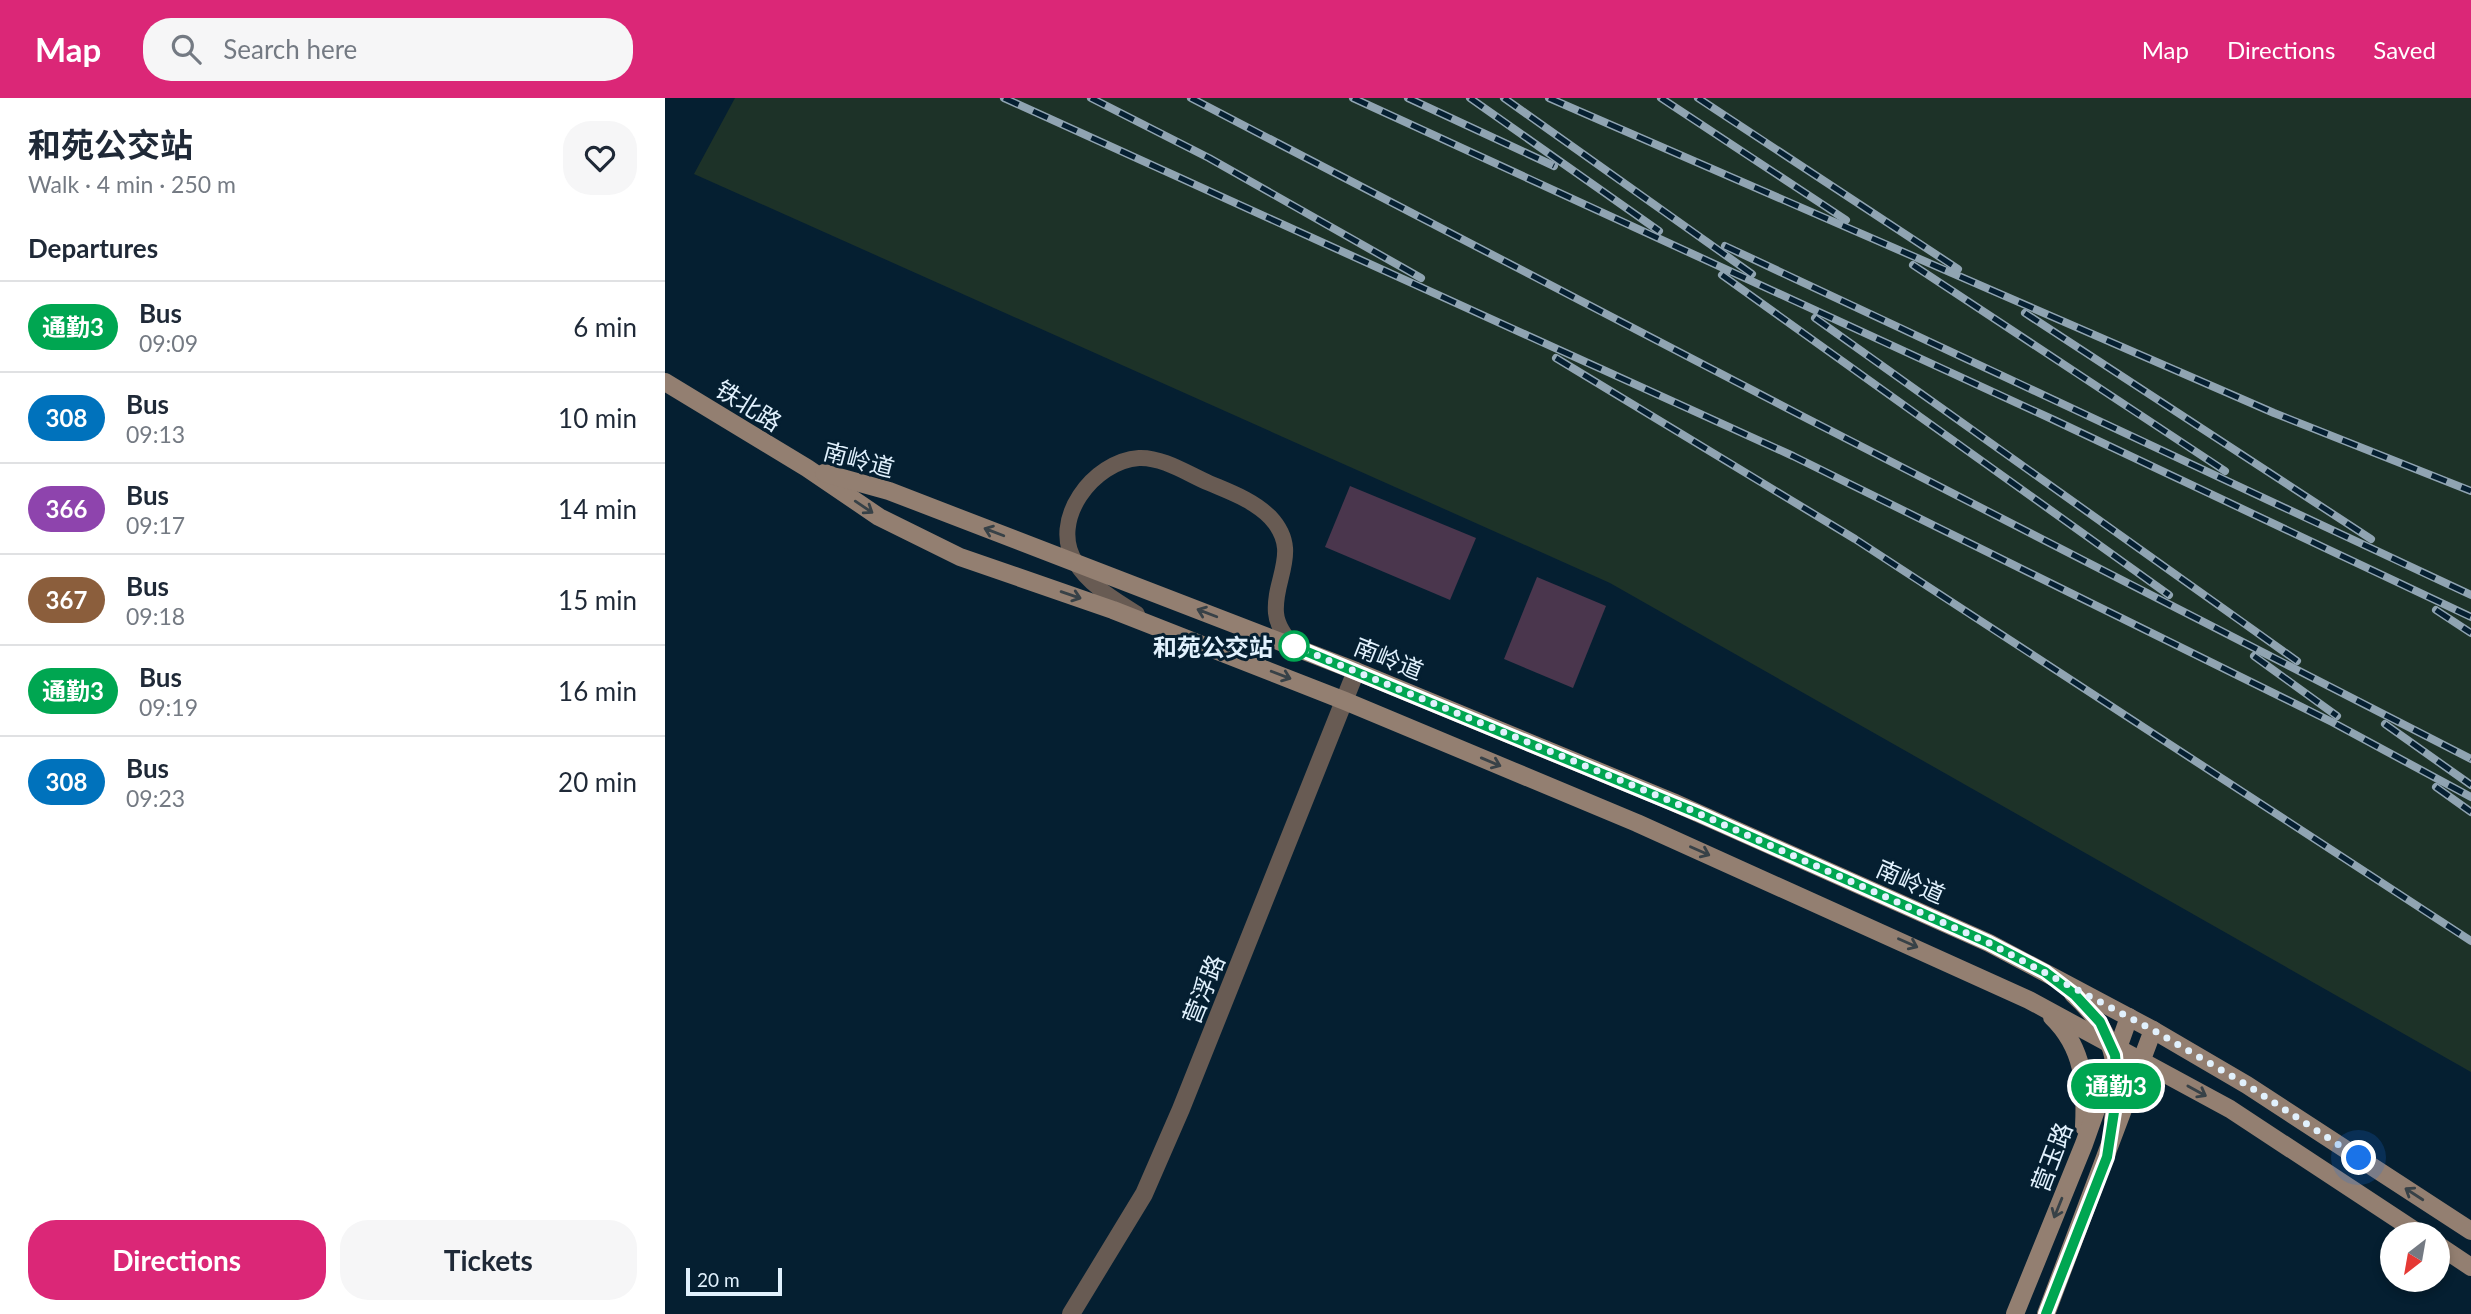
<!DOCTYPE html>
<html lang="en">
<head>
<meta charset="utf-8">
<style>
	body { margin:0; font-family:Lato,"Noto Sans SC",sans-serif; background:#f6f6f7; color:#1f2937; height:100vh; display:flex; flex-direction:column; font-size:26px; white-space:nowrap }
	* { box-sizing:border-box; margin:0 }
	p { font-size:23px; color:#747a83 }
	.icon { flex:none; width:38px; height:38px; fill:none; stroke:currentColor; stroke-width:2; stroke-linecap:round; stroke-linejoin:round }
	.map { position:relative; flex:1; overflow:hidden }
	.side { display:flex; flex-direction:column; background:#fff; width:665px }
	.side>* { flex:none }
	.badge { padding:0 14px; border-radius:23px; font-size:24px; line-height:46px }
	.needle { width:46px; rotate:211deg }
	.fabs { position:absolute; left:1715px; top:1124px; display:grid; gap:14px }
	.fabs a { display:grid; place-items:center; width:70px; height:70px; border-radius:50%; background:#fff; box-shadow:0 4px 10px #0003; font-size:35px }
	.scale { position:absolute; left:21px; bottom:18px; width:96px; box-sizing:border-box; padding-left:7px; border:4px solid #e1f1fd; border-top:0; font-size:19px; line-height:24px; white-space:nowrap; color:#e1f1fd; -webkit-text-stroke:5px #051f31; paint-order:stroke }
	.you { position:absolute; width:35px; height:35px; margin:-18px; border:5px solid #fff; border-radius:50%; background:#1a73e8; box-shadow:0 0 0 10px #1a73e833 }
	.map>.badge { position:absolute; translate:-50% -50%; box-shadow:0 0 0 4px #fff }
	h2 { padding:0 28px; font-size:26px; line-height:63px }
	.round { display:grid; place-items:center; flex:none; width:74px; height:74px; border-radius:28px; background:#f6f6f7 }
	.head { display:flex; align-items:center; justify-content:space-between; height:119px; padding:0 28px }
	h1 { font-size:33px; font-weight:700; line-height:52px }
	.button { display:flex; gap:14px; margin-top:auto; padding:14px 28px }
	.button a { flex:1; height:80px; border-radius:28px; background:#db2777; color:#fff; font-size:28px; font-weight:700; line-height:80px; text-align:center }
	.button a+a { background:#f6f6f7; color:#1f2937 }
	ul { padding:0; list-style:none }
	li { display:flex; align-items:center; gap:21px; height:91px; padding:0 28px; border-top:2px solid #e0e1e3 }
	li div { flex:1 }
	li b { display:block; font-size:26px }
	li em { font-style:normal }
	li .badge { min-width:77px; font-weight:700; text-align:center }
	header { display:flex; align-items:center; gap:42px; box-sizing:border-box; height:98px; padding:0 35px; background:#db2777; color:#fff }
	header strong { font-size:33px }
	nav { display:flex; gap:38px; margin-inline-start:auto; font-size:24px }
	.search { width:490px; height:63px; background:#f6f6f7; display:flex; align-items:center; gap:18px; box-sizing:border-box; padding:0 24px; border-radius:28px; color:#747a83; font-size:26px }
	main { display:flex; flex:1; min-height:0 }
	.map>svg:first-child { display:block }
	.green { fill:#1d3228 }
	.building { fill:#4a364d }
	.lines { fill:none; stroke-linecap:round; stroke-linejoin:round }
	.lane { stroke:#685b53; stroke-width:16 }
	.street { stroke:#685b53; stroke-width:18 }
	.secondary { stroke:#937f71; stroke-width:18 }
	.rail-casing { stroke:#90a4b2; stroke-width:8 }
	.rail { stroke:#051f31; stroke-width:5; stroke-dasharray:16; stroke-linecap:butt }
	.oneway { stroke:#374147 }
	.line-casing { stroke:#fff; stroke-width:16 }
	.line { stroke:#00a651; stroke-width:10 }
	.walk { stroke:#e1f1fd; stroke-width:7; stroke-dasharray:0 12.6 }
	.stop-dot { fill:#fff; stroke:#00a651; stroke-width:3.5 }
	.labels { text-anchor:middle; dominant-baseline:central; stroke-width:6; stroke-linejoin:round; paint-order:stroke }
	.street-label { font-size:24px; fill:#e1f1fd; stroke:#051f31 }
	.stop-label { font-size:24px; font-weight:bold; fill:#e1f1fd; stroke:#051f31; text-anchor:end }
</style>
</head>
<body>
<header>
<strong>Map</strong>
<div class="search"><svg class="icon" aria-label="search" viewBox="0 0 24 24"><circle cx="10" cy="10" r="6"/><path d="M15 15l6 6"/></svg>Search here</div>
<nav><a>Map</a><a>Directions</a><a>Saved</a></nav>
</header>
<main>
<section class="side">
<div class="head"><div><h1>和苑公交站</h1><p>Walk · 4 min · 250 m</p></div><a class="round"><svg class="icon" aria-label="heart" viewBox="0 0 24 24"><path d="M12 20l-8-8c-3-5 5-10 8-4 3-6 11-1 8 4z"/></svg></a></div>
<h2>Departures</h2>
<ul>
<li><span class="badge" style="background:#00a651;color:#fff">通勤3</span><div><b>Bus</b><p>09:09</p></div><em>6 min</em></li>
<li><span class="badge" style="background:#0072bc;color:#fff">308</span><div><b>Bus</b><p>09:13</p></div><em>10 min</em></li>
<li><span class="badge" style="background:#8e44ad;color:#fff">366</span><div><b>Bus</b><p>09:17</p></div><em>14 min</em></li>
<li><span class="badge" style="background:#8b5e3c;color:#fff">367</span><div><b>Bus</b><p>09:18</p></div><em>15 min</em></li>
<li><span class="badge" style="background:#00a651;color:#fff">通勤3</span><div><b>Bus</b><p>09:19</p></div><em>16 min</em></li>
<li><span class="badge" style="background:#0072bc;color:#fff">308</span><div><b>Bus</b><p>09:23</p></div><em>20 min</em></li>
</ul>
<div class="button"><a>Directions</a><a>Tickets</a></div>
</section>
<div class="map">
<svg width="1806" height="1216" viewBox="0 0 1806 1216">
	<rect width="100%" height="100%" fill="#051f31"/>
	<!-- green -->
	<polygon class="green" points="70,0 1806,0 1806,974 945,485 29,76"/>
	<!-- building -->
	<g class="building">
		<polygon points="685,388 811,440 785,502 660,449"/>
		<polygon points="872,479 941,508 908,590 839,561"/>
	</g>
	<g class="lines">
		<!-- lane -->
		<path class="lane" d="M472,516c-21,-14 -47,-28 -61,-51 -28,-42 17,-102 63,-105 24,-1 49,16 70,25 21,9 44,17 61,34 32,34 3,61 6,96 1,13 10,24 17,33"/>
		<!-- street -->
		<polyline class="street" points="406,1216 479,1096 516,1011 691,573"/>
		<!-- secondary -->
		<g class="secondary">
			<polyline points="0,284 142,370 214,419 295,459 448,512 680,603 972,725 1364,902 1565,1011 1755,1136"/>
			<polyline points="159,375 224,393 691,573 1008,704 1324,845 1488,932 1582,987 1806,1133"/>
			<path d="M1408,896c42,38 48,71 40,126"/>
			<path d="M1387,919c32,31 34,68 32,110"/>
			<polyline points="1773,1147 1806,1169"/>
			<polyline points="1350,1216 1419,1046 1464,919"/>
			<polyline points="1381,1216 1488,932"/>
		</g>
		<defs>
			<g id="rail">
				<polyline points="339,0 1128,358 1667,624 1806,699"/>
				<polyline points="426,0 544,60 756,180"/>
				<polyline points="526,0 1137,318 1806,661"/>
				<polyline points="688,0 1389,322 1806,519"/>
				<polyline points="743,0 889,68"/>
				<polyline points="805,0 994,133"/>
				<polyline points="839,0 1087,176"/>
				<polyline points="884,0 1609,315 1806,393"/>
				<polyline points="996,0 1181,122"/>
				<polyline points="1033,0 1293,171"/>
				<polyline points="1060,148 1806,497"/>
				<polyline points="1248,167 1560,373"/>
				<polyline points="1057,177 1504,497"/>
				<polyline points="1360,215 1706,441"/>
				<polyline points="1150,220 1632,563"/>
				<polyline points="891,260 1190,441 1806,843"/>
				<polyline points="1771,512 1806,535"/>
				<polyline points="1589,558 1672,618"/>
				<polyline points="1720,626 1806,687"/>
				<polyline points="1771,689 1806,714"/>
			</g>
		</defs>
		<!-- rail casing -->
		<use href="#rail" class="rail-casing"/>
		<!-- rail -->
		<use href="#rail" class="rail"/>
	</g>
	<!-- one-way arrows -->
	<defs><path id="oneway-shaft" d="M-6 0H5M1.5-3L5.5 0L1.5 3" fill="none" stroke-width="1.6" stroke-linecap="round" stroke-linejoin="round" transform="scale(1.75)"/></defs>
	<g class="oneway">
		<use href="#oneway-shaft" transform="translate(199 409) rotate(34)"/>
		<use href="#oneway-shaft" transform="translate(329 434) rotate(-159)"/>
		<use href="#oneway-shaft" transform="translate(406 497) rotate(19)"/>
		<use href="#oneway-shaft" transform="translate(542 515) rotate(-159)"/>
		<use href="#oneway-shaft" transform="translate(616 577) rotate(21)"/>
		<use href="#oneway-shaft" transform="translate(826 664) rotate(23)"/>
		<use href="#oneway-shaft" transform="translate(1035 753) rotate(24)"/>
		<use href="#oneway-shaft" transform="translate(1243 845) rotate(24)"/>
		<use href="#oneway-shaft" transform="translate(1532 993) rotate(29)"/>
		<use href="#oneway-shaft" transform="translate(1749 1096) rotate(-147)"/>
		<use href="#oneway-shaft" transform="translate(1393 1110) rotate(112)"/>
	</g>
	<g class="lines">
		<defs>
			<polyline id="line" points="628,548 1032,715 1324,845 1380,874 1410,897 1435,924 1450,957 1452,978 1449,1014 1442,1059 1381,1216"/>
		</defs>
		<!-- line casing -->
		<use href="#line" class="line-casing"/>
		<!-- line -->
		<use href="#line" class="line"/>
		<!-- walk -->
		<polyline class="walk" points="629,548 1008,704 1324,845 1488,932 1582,987 1694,1060"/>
	</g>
	<!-- markers -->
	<circle class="stop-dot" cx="629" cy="548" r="14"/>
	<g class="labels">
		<!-- street labels -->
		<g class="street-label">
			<text transform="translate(84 307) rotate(32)">铁北路</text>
			<text transform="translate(194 361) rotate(15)">南岭道</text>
			<text transform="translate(724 560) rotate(22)">南岭道</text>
			<text transform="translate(1246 783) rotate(24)">南岭道</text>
			<text transform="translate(538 891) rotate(-68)">营浮路</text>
			<text transform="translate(1386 1059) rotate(-69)">营玉路</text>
		</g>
		<!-- stop labels -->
		<g class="stop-label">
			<text x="608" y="548">和苑公交站</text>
		</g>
	</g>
</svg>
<div class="fabs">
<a><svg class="needle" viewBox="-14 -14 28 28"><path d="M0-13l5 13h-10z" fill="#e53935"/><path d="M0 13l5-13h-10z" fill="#747a83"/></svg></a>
</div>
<div class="scale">20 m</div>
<div class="you" style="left:1694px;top:1060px"></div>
<b class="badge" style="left:1451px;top:988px;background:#00a651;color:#fff">通勤3</b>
</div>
</main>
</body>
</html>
